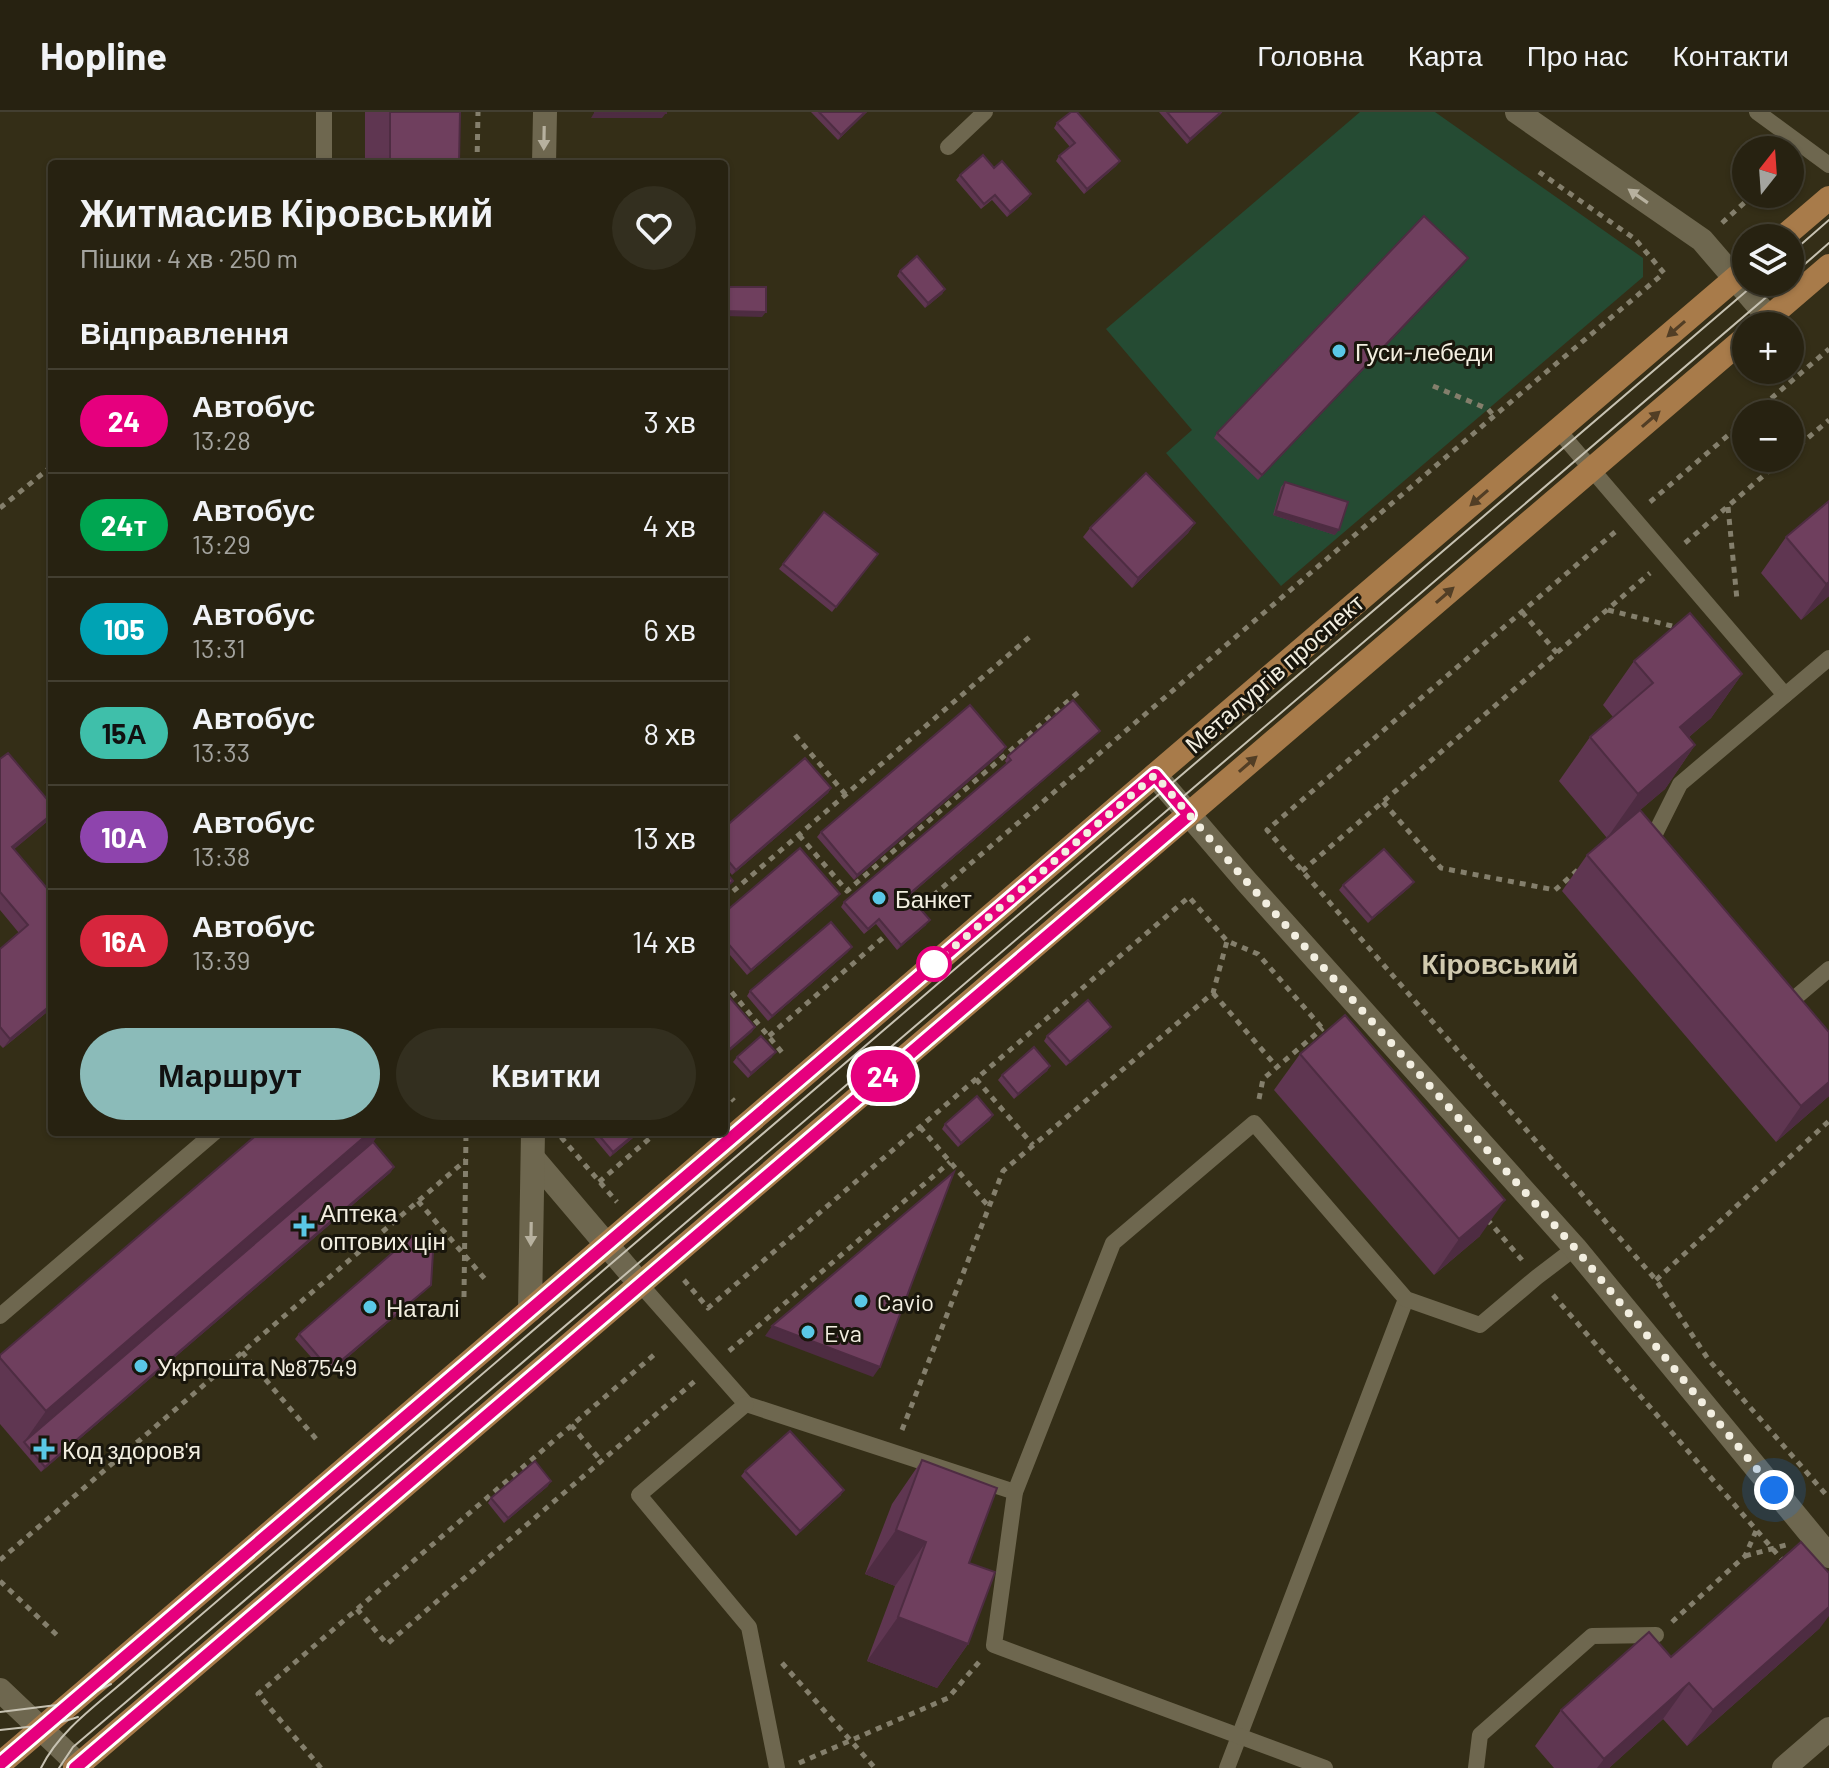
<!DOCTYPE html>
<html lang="uk">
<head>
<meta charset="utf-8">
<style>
	body { margin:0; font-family:Barlow,sans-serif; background:#332f1f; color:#f1f3f6; height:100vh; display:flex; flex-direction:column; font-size:30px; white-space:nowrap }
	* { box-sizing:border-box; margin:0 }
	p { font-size:26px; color:#a4a49f }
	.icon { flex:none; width:44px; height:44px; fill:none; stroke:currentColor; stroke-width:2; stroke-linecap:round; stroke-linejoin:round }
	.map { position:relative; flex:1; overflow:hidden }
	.panel { position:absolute; left:48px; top:48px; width:680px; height:976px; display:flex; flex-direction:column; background:#272211; border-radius:8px; box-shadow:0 2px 6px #0004,0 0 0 2px #433f31 }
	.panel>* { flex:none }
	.badge { padding:0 16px; border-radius:26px; font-size:28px; line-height:52px }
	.needle { width:52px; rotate:17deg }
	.controls { position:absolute; left:1732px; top:24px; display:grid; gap:16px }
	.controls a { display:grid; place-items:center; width:72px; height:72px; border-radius:50%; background:#272211; box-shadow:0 2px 6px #0004,0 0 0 2px #433f31; font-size:40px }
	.you { position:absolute; width:40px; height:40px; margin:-20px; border:6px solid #fff; border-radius:50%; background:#1a73e8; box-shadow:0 0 0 12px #1a73e833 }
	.map>.badge { position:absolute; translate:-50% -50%; box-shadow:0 0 0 4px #fff }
	h2 { padding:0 32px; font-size:30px; line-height:72px }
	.round { display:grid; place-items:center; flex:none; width:84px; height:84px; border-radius:42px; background:#332f1f }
	.summary { display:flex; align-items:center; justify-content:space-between; height:136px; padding:0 32px }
	h1 { font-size:38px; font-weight:700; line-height:60px }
	.button { display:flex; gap:16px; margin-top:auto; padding:16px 32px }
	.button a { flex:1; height:92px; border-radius:48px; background:#8bbbb9; color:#111; font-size:32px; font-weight:700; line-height:92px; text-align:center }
	.button a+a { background:#332f1f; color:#f1f3f6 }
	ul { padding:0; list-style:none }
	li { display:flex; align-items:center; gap:24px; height:104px; padding:0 32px; border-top:2px solid #433f31 }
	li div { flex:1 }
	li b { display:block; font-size:30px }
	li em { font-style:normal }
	li .badge { min-width:88px; font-weight:700; text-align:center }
	header { display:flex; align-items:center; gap:48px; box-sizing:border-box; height:112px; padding:0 40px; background:#272211; border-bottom:2px solid #433f31 }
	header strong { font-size:38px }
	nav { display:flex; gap:44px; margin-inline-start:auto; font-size:28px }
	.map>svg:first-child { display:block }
	.green { fill:#254b33 }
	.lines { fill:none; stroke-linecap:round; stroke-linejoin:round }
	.path { stroke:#847f6c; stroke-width:5; stroke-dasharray:6 6; stroke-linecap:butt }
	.service { stroke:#6e674f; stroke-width:16 }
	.minor { stroke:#6e674f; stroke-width:24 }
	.tertiary { stroke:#6e674f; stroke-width:24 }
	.primary { stroke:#a87b4a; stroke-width:24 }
	.tram { stroke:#c7c2b2; stroke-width:2 }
	.wall { fill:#5f3651 }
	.shaded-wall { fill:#4e2c42 }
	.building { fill:#6f3f5e; stroke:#4e2c42; stroke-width:2 }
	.oneway { fill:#b7b19f }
	.oneway2 { fill:#523e25 }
	.line-casing { stroke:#fff; stroke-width:18 }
	.line { stroke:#e6007e; stroke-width:12 }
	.walk { stroke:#f2eee0; stroke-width:8; stroke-dasharray:0 14.4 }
	.poi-dot { fill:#5ac8e6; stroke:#19160c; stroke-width:3 }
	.stop-dot { fill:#fff; stroke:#e6007e; stroke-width:4 }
	.labels { text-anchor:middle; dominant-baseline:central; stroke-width:6; stroke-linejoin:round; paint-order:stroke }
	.poi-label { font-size:24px; fill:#f2eee0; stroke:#19160c; text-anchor:start }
	.street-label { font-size:24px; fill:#f2eee0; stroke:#19160c }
	.quarter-label { font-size:28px; font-weight:bold; fill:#d1caaf; stroke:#19160c }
</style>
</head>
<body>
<header>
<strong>Hopline</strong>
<nav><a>Головна</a><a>Карта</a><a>Про нас</a><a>Контакти</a></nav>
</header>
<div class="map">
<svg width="1829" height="1656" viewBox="0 0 1829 1656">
	<rect width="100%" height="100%" fill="#342e17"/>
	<!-- green -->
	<polygon class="green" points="1360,0 1435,0 1643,146 1643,165 1281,474 1166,341 1192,318 1106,217"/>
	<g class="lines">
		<!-- path -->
		<g class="path">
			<polyline points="477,52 478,0"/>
			<polyline points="1722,111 1754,82"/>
			<polyline points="1433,274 1488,297 1494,304"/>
			<polyline points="1753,302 1829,237"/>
			<polyline points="1790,341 1829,308"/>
			<polyline points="1650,390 1746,308"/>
			<polyline points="1728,395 1737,488"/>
			<polyline points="0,396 52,354"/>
			<polyline points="1615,420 1267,718 1656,1168 1708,1247 1829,1386"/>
			<polyline points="1685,431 1784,346"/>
			<polyline points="1608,498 1680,516"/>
			<polyline points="1522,500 1557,541"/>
			<polyline points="795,623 846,683"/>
			<polyline points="1383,690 1441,756 1555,778 1580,756"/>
			<polyline points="799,723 847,779 1081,578"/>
			<polyline points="1302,759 1650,461"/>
			<polyline points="724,787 1033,522"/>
			<polyline points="915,799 1494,304 1664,161 1635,127 1539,60"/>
			<polyline points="724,871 785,944"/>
			<polyline points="1213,881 1277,955"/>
			<polyline points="769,924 885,824"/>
			<polyline points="976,967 1033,1033"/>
			<polyline points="724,978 734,989"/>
			<polyline points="1259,987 1263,967 1323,916"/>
			<polyline points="920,1015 989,1095"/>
			<polyline points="561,1025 617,1090"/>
			<polyline points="599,1070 657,1020"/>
			<polyline points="418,1089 485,1167"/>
			<polyline points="1487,1107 1522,1148"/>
			<polyline points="684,1168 708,1196 1189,785 1227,829 1258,842 1329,924"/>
			<polyline points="1656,1168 1829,1009"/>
			<polyline points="1553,1183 1784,1450"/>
			<polyline points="464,1185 466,1020"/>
			<polyline points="729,1239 950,1050"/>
			<polyline points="242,1240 317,1328"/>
			<polyline points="571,1313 601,1349"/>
			<polyline points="902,1318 1003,1059 1213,881 1227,829"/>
			<polyline points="1745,1444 1786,1433"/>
			<polyline points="0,1448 466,1048"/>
			<polyline points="0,1469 60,1526"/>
			<polyline points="357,1497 387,1532 695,1269"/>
			<polyline points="1672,1510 1745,1444 1756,1419"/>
			<polyline points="782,1551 875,1656"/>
			<polyline points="799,1651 948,1586 979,1550"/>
			<polyline points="321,1656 258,1582 655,1242"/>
		</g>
		<!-- service -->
		<g class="service">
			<polyline points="1757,0 1829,53"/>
			<polyline points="948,35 985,0"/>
			<polyline points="324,52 324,0"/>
			<polyline points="1558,318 1785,583"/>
			<polyline points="1657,736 1651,730 1680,672 1829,546"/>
			<polyline points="1789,891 1829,857"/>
			<polyline points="640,1172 746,1292 1015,1380"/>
			<polyline points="0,1204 215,1020"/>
			<polyline points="746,1292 639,1383 749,1515 777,1656"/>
			<polyline points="1227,1656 1406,1187"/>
			<polyline points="1325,1656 994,1533 1015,1380 1113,1131 1254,1011 1406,1187 1480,1213 1537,1165 1575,1136"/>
			<polyline points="1476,1656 1480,1623 1592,1524 1656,1523"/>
		</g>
		<!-- minor -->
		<polyline class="minor" points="1784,1656 1829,1617"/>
		<!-- tertiary -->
		<g class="tertiary">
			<polyline points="1517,0 1702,128 1769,206"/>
			<polyline points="544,52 545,0"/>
			<polyline points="1155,663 1246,769 1575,1136 1829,1444"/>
			<polyline points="533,1046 640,1172"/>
			<polyline points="530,1198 533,1020"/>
			<polyline points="0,1578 79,1653"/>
		</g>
		<!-- primary -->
		<g class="primary">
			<polyline points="1782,126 1829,86"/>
			<polyline points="1759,214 1829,154"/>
			<polyline points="0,1652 1746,157"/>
			<polyline points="75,1656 1746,225"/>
		</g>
		<!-- tram -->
		<g class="tram">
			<polyline points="1790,142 1829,108"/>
			<polyline points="1790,165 1829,131"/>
			<polyline points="0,1600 65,1592 81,1587 111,1572"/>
			<polyline points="0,1618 55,1612 78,1605"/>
			<path d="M41,1656c19,-39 60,-66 91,-94l1625,-1392"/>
			<polyline points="59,1656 73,1635 126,1590 1784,170"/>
		</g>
	</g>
	<!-- wall -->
	<g class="wall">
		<polygon points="365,0 460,0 459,52 365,52"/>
		<polygon points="811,0 867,0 838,28"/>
		<polygon points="1159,0 1222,0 1187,32"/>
		<polygon points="1057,11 1120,49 1116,54 1084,82 1056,49 1059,44 1070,35 1054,16"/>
		<polygon points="994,56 1031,82 1028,87 1007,105 992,88 981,97 956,68 960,63"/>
		<polygon points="1468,146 1258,368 1214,326 1217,321"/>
		<polygon points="900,159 945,177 942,182 925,196 897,164"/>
		<polygon points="1285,370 1335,423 1273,403 1281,375"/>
		<polygon points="1829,389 1829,484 1801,508 1761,461 1786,425"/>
		<polygon points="824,400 878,442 832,500 779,457"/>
		<polygon points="1195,411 1188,421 1132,476 1083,425 1090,416"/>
		<polygon points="1634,549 1742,562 1711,606 1689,625 1695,633 1665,677 1607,726 1559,669 1590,625 1613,605 1603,593"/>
		<polygon points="1096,623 909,784 926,813 897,838 876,812 864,822 841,795 844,790 1007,652 1005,649 1008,644"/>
		<polygon points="1003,640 854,768 817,725 821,720"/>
		<polygon points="0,647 49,708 14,737 52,896 3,936 0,933 0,837 19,821 0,798"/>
		<polygon points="831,676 828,681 732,763 724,753 724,716"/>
		<polygon points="1587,743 1829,984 1776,1030 1562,779"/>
		<polygon points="1343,773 1410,775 1368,811 1339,778"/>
		<polygon points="836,787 747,863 724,836 724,801"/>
		<polygon points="848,840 768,909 747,884 750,879"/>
		<polygon points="1111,915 1107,920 1066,954 1044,929 1047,924"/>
		<polygon points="1300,942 1480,1124 1434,1163 1274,978"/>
		<polygon points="737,945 772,945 748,966 733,950"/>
		<polygon points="1050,954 1047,959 1014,987 998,968 1002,963"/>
		<polygon points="990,1008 958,1035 942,1017 945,1012"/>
		<polygon points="589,1020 640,1020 610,1045"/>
		<polygon points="391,1060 41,1360 0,1312 0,1243"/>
		<polygon points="427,1177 327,1263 295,1227 299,1222"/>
		<polygon points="922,1348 969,1451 968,1532 937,1576 867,1549 895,1474 865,1462 892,1392"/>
		<polygon points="745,1359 841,1383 796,1424 741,1364"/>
		<polygon points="548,1374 504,1411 488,1391 491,1386"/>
		<polygon points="1820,1516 1687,1634 1663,1607 1609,1656 1554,1656 1535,1634 1561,1598 1671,1545"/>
	</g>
	<!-- shaded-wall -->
	<g class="shaded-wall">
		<polygon points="865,0 867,0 838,28 841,23"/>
		<polygon points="1221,0 1222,0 1221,2 1187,32 1190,27"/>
		<polygon points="594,1 666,1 662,6 591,6"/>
		<polygon points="1120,49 1116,54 1084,82 1087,77"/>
		<polygon points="1031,82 1028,87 1007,105 1010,100"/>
		<polygon points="1468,146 1465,151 1258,368 1262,363"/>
		<polygon points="945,177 942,182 925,196 928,191"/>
		<polygon points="724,199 766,200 762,205 724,204"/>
		<polygon points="1276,399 1339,418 1335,423 1273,403"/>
		<polygon points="1195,411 1188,421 1132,476 1138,466"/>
		<polygon points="1829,470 1829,484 1801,508 1826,472"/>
		<polygon points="1742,562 1711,606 1649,659 1680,615"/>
		<polygon points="1100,619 1096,623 904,788 908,783"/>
		<polygon points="1695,633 1665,677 1607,726 1638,682"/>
		<polygon points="1006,635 1003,640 854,768 857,763"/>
		<polygon points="831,676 828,681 732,763 736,758"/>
		<polygon points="52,702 49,708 5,745 12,735"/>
		<polygon points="1414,770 1410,775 1368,811 1372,806"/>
		<polygon points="840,782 836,787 747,863 751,858"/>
		<polygon points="930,808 926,813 897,838 901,833"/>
		<polygon points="852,835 848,840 768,909 772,904"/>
		<polygon points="52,892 52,896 3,936 10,927"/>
		<polygon points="755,915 752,920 724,944 724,942"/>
		<polygon points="1111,915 1107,920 1066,954 1070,950"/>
		<polygon points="776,940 772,945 748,966 751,961"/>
		<polygon points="1050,954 1047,959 1014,987 1018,982"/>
		<polygon points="1829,970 1829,984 1776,1030 1801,994"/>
		<polygon points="993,1003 990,1008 958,1035 961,1031"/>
		<polygon points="370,1020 380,1020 370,1035 24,1330 46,1299"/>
		<polygon points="637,1020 640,1020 610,1045 613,1040"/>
		<polygon points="394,1055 391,1060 41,1360 45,1355"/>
		<polygon points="1505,1088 1480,1124 1434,1163 1459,1127"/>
		<polygon points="431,1173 427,1177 327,1263 330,1258"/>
		<polygon points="772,1214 880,1255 873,1265 765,1224"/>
		<polygon points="551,1369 548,1374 504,1411 508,1406"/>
		<polygon points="844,1378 841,1383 796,1424 800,1419"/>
		<polygon points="896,1418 926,1430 895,1474 865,1462"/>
		<polygon points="1829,1495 1829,1504 1820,1516 1687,1634 1713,1598"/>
		<polygon points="898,1505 968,1532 937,1576 867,1549"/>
		<polygon points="1689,1571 1663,1607 1609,1656 1597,1656 1604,1647"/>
	</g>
	<!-- building -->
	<g class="building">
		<polygon points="390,0 460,0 459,52 390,52"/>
		<polygon points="594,0 666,0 666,1"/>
		<polygon points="819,0 865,0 841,23"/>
		<polygon points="1071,0 1077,0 1120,49 1087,77 1059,44 1075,31 1057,11"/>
		<polygon points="1167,0 1221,0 1190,27"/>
		<polygon points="983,43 994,56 1002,49 1031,82 1010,100 995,83 984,92 960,63"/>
		<polygon points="1424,104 1468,146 1262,363 1217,321"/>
		<polygon points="917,144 945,177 928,191 900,159"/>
		<polygon points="724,175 766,175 766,200 724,199"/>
		<polygon points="1146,361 1195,411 1138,466 1090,416"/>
		<polygon points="1285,370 1348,390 1339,418 1276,399"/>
		<polygon points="1829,389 1829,470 1826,472 1786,425"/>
		<polygon points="824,400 878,442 836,495 783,452"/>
		<polygon points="1690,501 1742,562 1680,615 1695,633 1638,682 1590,625 1653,571 1634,549"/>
		<polygon points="1073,588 1100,619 908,783 930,808 901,833 879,807 868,817 844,790 1011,648 1008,644"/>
		<polygon points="970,593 1006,635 857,763 821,720"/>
		<polygon points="8,641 52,693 52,702 12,735 52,782 52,892 10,927 0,915 0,837 28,813 0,780 0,647"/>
		<polygon points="805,646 831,676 736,758 724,744 724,716"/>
		<polygon points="1640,698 1829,920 1829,970 1801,994 1587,743"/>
		<polygon points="800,736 840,782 751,858 724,827 724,801"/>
		<polygon points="1384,737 1414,770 1372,806 1343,773"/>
		<polygon points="724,758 733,769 724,777"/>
		<polygon points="831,810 852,835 772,904 750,879"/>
		<polygon points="724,879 755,915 724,942"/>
		<polygon points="1088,888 1111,915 1070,950 1047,924"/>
		<polygon points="1345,903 1505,1088 1459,1127 1300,942"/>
		<polygon points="761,924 776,940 751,961 737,945"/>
		<polygon points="1034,935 1050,954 1018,982 1002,963"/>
		<polygon points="977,984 993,1003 961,1031 945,1012"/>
		<polygon points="260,1020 370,1020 46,1299 0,1246 0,1243"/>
		<polygon points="596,1020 637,1020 613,1040"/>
		<polygon points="373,1030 394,1055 45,1355 24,1330"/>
		<polygon points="954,1060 880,1255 772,1214"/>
		<polygon points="412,1124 420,1125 433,1140 431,1173 330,1258 299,1222"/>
		<polygon points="790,1319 844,1378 800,1419 745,1359"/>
		<polygon points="922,1348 997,1376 969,1451 995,1460 968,1532 898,1505 926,1430 896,1418"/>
		<polygon points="535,1349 551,1369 508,1406 491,1386"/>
		<polygon points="1801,1430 1829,1461 1829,1495 1713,1598 1689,1571 1604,1647 1561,1598 1649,1520 1671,1545"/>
	</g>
	<!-- one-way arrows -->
	<defs><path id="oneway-solid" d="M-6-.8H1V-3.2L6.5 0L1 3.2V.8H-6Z" transform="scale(2)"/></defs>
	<g class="oneway">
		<use href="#oneway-solid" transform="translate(544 26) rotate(91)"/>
		<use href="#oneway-solid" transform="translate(1638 84) rotate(-145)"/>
		<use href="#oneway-solid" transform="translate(531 1122) rotate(91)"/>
	</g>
	<g class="oneway2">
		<use href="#oneway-solid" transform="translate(1676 217) rotate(139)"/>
		<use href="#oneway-solid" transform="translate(1651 307) rotate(-41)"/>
		<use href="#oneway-solid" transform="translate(1479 386) rotate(139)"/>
		<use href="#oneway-solid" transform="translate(1445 483) rotate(-41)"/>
		<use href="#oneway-solid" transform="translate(1248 652) rotate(-41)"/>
	</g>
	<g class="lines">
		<defs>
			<polyline id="line" points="0,1652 1155,663 1189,703 75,1656"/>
		</defs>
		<!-- line casing -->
		<use href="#line" class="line-casing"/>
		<!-- line -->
		<use href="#line" class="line"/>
		<!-- walk -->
		<polyline class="walk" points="934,852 1155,663 1246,769 1575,1136 1774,1378"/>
	</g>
	<!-- markers -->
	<g class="poi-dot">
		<circle cx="1339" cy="239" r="8"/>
		<circle cx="879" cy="786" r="8"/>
		<path d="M300 1102h8v8h8v8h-8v8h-8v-8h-8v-8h8z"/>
		<circle cx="861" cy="1189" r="8"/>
		<circle cx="370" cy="1195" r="8"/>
		<circle cx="808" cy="1220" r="8"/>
		<circle cx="141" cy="1254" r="8"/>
		<path d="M40 1325h8v8h8v8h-8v8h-8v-8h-8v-8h8z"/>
	</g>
	<circle class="stop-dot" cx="934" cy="852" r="16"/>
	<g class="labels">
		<!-- poi labels -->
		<g class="poi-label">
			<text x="1355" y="239">Гуси-лебеди</text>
			<text x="895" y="786">Банкет</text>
			<text x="320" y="1100">Аптека<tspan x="320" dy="28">оптових цін</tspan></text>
			<text x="877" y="1189">Cavio</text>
			<text x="386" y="1195">Наталі</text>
			<text x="824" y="1220">Eva</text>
			<text x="157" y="1254">Укрпошта №87549</text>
			<text x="62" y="1337">Код здоров'я</text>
		</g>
		<!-- street labels -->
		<g class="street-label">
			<text transform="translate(1274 561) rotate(-41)">Металургів проспект</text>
		</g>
		<!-- quarter labels -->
		<g class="quarter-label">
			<text x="1500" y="851">Кіровський</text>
		</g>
	</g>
</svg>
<div class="controls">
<a><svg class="needle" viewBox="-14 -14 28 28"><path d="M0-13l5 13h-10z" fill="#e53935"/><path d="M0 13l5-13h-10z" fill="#a4a49f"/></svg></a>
<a><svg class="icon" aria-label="layers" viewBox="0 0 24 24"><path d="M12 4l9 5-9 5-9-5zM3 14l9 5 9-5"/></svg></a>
<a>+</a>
<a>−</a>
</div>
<div class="you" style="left:1774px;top:1378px"></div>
<b class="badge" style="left:883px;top:964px;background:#e6007e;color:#fff">24</b>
<section class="panel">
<div class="summary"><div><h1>Житмасив Кіровський</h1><p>Пішки · 4 хв · 250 m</p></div><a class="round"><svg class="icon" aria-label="heart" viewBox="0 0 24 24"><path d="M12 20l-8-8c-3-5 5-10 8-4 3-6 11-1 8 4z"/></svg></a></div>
<h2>Відправлення</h2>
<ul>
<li><span class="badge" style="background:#e6007e;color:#fff">24</span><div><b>Автобус</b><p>13:28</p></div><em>3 хв</em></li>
<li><span class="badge" style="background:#00a651;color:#fff">24т</span><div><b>Автобус</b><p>13:29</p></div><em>4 хв</em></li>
<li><span class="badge" style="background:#00a3b4;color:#fff">105</span><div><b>Автобус</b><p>13:31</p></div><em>6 хв</em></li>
<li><span class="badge" style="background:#3fbfaa;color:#111">15А</span><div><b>Автобус</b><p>13:33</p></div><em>8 хв</em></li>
<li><span class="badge" style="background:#8e44ad;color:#fff">10А</span><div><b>Автобус</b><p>13:38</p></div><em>13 хв</em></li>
<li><span class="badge" style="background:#d7263d;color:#fff">16А</span><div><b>Автобус</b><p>13:39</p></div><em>14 хв</em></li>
</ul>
<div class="button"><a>Маршрут</a><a>Квитки</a></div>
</section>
</div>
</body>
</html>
